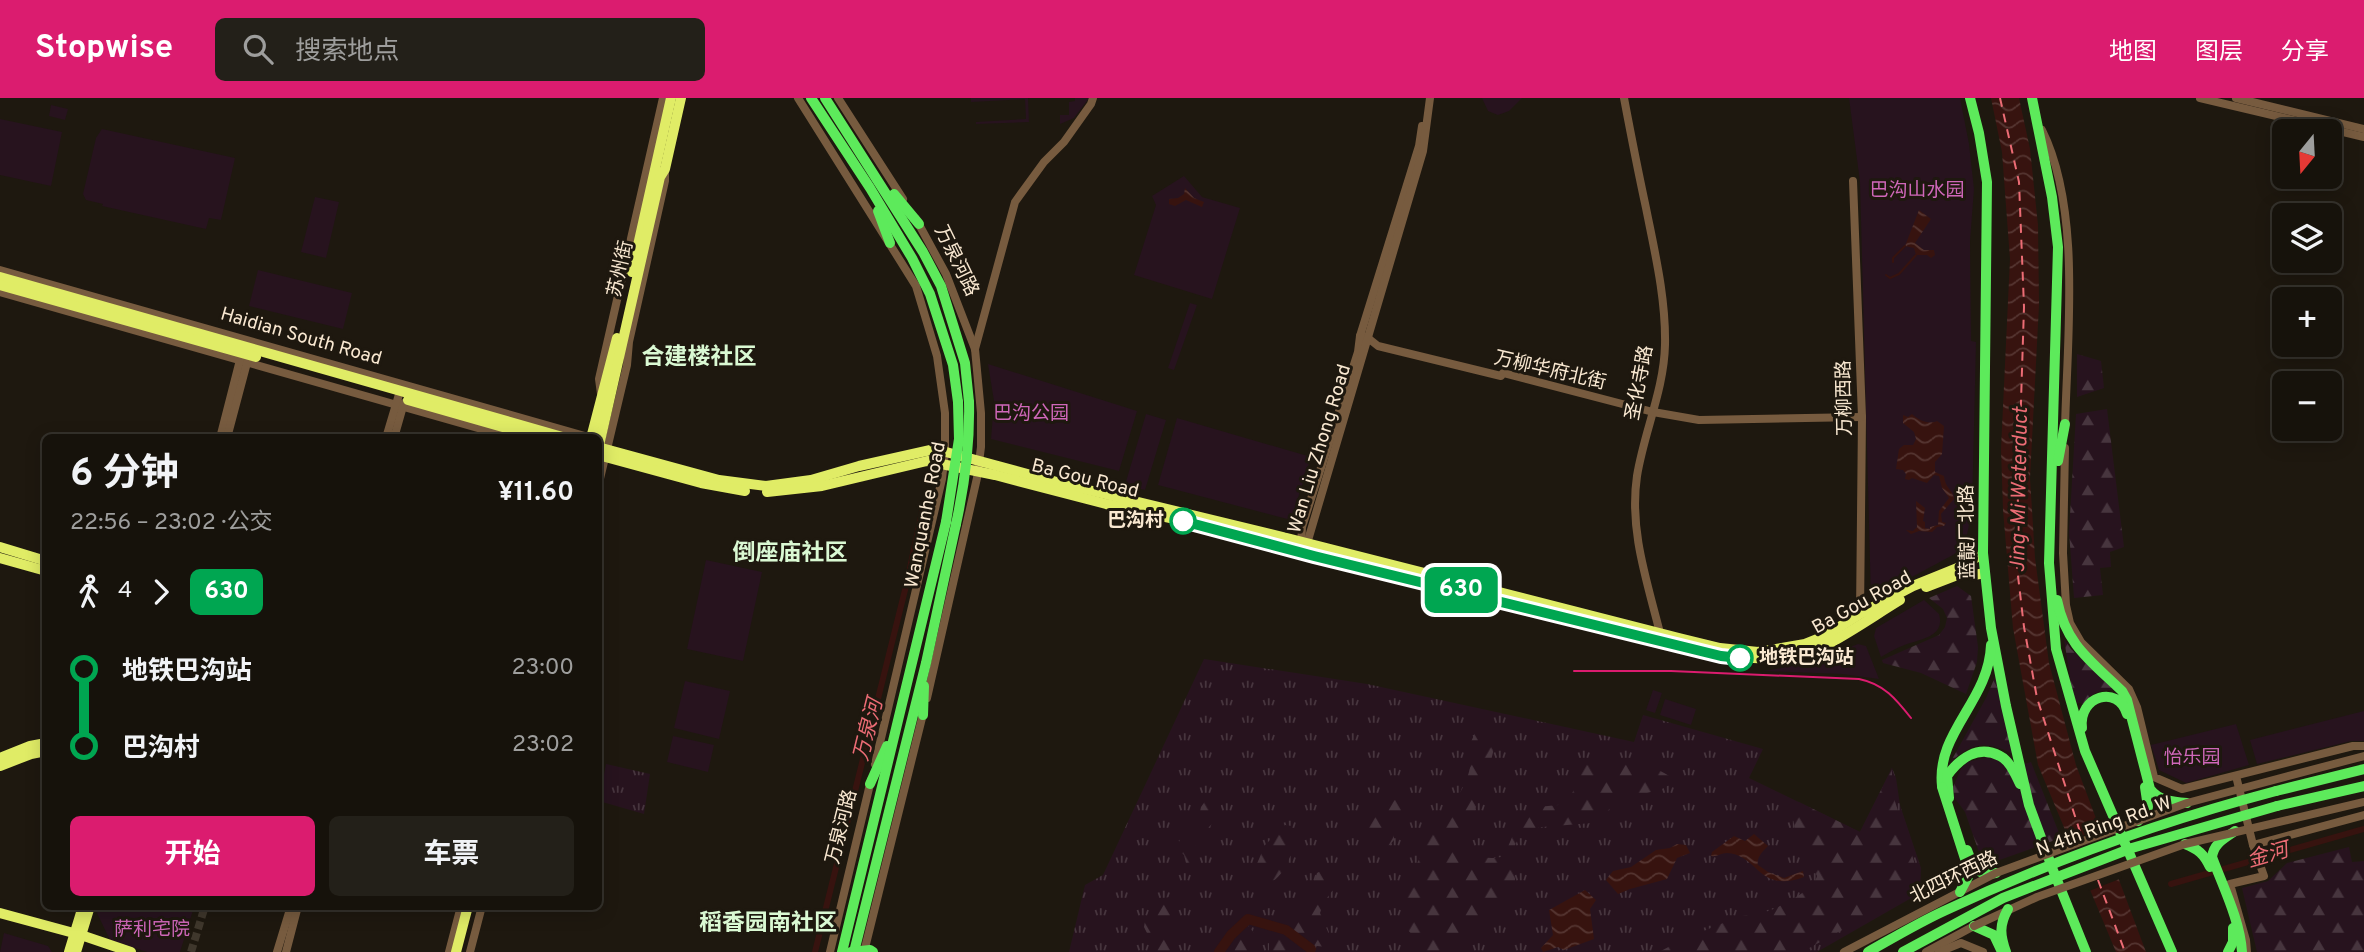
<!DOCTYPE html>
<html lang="zh">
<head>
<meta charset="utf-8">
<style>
	body { margin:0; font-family:Overpass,"Noto Sans SC",sans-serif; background:#232019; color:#f1f3f6; height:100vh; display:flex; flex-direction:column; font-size:26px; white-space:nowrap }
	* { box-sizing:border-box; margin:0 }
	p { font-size:23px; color:#9e9e9d }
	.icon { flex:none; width:38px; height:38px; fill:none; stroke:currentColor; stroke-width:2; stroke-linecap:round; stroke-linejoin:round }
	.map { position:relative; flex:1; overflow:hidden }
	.panel { position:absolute; left:42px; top:336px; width:560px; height:476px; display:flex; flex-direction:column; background:#16120b; border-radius:10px; box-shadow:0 4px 18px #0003,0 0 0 2px #35322c }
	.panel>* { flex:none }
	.badge { padding:0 14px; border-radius:10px; font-size:24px; line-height:46px }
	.needle { width:46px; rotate:198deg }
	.tools { position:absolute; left:2272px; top:21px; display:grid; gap:14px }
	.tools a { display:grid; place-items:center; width:70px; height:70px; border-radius:10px; background:#16120b; box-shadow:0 4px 18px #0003,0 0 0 2px #35322c; font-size:35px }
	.map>.badge { position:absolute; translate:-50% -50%; box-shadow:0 0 0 4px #fff }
	.legs { display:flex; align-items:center; gap:10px; height:77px; padding:0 28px; font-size:23px }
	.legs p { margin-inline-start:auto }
	.overview { display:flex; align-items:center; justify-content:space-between; height:119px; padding:0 28px }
	h1 { font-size:38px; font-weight:700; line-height:52px }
	.primary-button { display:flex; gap:14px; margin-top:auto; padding:14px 28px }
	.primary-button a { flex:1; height:80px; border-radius:10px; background:#db1c6f; color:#fff; font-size:28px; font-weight:700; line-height:80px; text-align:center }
	.primary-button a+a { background:#232019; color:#f1f3f6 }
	ul { padding:0 28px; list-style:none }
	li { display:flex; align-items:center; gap:24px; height:77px; font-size:26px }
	li i { display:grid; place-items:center; width:10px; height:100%; margin:0 9px; background:currentColor }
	li i::after { content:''; width:18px; height:18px; margin:-9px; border:5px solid; border-radius:50%; background:#16120b }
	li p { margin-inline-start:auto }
	li:first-child i { background:linear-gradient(#0000 50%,currentColor 0) }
	li:last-child i { background:linear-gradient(currentColor 50%,#0000 0) }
	header { display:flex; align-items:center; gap:42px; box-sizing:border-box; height:98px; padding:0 35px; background:#db1c6f; color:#fff }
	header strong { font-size:33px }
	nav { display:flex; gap:38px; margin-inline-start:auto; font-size:24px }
	.search { width:490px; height:63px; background:#232019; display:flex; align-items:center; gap:18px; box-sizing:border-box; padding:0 24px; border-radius:10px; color:#9e9e9d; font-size:26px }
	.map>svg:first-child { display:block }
	.grass { fill:url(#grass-tufts) }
	.forest { fill:url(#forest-firs) }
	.green { fill:#27131e }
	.water { fill:url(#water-waves) }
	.pier { fill:#1e180f }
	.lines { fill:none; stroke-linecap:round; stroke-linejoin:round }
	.stream { stroke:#37130f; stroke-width:2 }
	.canal { stroke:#37130f; stroke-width:6 }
	.river { stroke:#37130f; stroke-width:10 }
	.ferry { stroke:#ec6c75; stroke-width:2; stroke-dasharray:9 7; stroke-linecap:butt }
	.minor-tunnel { stroke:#3f372c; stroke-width:8; stroke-dasharray:8 4; stroke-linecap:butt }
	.minor { stroke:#775b3f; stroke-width:8 }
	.major { stroke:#e0ec66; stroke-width:10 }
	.highway { stroke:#5dea5b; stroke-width:10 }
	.tram { stroke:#db1c6f; stroke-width:2 }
	.minor-bridge { stroke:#775b3f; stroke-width:8 }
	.highway-bridge { stroke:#5dea5b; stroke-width:10 }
	.line-1-casing { stroke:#fff; stroke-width:16 }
	.line-1 { stroke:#00a651; stroke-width:10 }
	.stop-1-dot { fill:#fff; stroke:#00a651; stroke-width:3.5 }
	.labels { text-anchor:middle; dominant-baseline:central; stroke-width:6; stroke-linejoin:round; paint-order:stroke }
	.park-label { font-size:19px; fill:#cf67b9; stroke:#1e180f }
	.street-label { font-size:19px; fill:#f9e8d1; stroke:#1e180f }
	.stop-label { font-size:19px; font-weight:bold; fill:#f9e8d1; stroke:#1e180f; text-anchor:end }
	.water-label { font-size:21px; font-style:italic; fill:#ec6c75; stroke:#1e180f }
	.quarter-label { font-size:23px; font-weight:bold; fill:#daf9d3; stroke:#1e180f }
</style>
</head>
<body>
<header>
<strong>Stopwise</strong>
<div class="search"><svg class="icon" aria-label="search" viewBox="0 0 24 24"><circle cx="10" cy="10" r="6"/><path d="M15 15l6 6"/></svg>搜索地点</div>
<nav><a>地图</a><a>图层</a><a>分享</a></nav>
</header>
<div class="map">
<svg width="2364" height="854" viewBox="0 0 2364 854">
	<defs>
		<pattern id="grass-tufts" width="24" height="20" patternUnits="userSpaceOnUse" patternTransform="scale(1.75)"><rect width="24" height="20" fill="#27131e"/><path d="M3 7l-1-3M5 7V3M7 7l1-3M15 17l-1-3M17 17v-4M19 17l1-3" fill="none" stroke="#47353e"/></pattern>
		<pattern id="forest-firs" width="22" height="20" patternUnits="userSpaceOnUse" patternTransform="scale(1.75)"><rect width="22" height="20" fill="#27131e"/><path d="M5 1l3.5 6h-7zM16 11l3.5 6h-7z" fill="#47353e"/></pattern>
		<pattern id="water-waves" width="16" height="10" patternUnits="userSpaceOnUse" patternTransform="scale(1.75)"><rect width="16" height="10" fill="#37130f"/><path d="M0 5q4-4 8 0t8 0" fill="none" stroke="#553531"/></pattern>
	</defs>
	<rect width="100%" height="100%" fill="#1e180f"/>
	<!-- grass -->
	<g class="grass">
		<polygon points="1204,561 1367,586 1634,644 1643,617 1763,651 1749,680 1860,734 1892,670 1896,680 1900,707 1921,770 1920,795 1817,854 1069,854 1085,787 1103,777"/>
		<polygon points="606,666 650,676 644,716 599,703"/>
	</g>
	<!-- forest -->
	<g class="forest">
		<polygon points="2077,256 2101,263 2104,290 2077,299"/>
		<polygon points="2107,311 2124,449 2110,454 2111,469 2100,470 2103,497 2074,500 2069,434 2076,316"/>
		<polygon points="1957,488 1971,498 1978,549 1977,564 1966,596 1921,575 1883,565 1882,562 1939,537 1945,529 1947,520 1943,511 1929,500"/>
		<path d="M2064,541l7,10 43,41c-15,0 -20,1 -30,14l-10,-2z"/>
		<path d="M1995,579l19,78c-25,-15 -44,-13 -64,8l36,-65z"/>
		<path d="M1476,633l20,6c-4,24 -11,48 -20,70 -6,14 -16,26 -15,42 14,7 28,12 43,7l12,-28 22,-21 20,-2 12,-7 16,-35c35,1 61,-5 90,18l-14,8 -41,11 -29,23 -50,4 -20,5 -7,13v39l-6,19 -60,49h-25l-7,-5 -3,-10 -13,-15 7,-39 19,-41 -4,-20c29,-6 55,-48 46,-76z"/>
		<polygon points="1988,659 2001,663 2008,671 2031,664 2061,740 1991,765 1980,757 1965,714 1954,699 1953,689 1961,671 1968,664"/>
		<path d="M1892,670v24l26,82 -1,15 -115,63h-143c24,-13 49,-23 74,-33 10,-5 22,-4 32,-7 14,-4 49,-22 52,-36l-21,-43 -7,-32 10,1 61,30z"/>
		<path d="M1209,698l8,1 4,4c0,16 -6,22 -19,31l-6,-1 5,-24z"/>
		<path d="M1405,698l9,2 3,6c-3,10 -4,9 -13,13l-10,16v7l-6,7c-14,1 -21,-7 -28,-18l1,-9 6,-8 16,-2 15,-13z"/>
		<path d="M1285,727l7,1c10,14 2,22 -4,35 -6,15 -22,34 -35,12l12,-28z"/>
		<polygon points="1184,738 1194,742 1199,762 1194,769 1186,765 1184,757 1177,750 1180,741"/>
		<polygon points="2349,749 2352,764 2364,763 2364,854 2257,854 2242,790 2268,783 2287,765"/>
		<circle cx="1352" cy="764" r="8"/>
		<polygon points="1326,770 1332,771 1338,776 1338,785 1324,804 1320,815 1331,841 1351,854 1328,854 1327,849 1317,848 1309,850 1308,854 1269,854 1269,844 1296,818 1310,797 1317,775"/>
		<path d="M1169,799c7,9 4,17 4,28 0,11 6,16 -1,27h-24l2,-13 -6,-12 1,-6 8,-19z"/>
		<polygon points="1235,823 1244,823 1255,836 1255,850 1253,854 1214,854"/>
	</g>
	<!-- green -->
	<g class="green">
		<polygon points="971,0 1028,0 1029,24 976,26 976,24 1026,21 1025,1 971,4"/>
		<polygon points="1075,0 1089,0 1074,20 1060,26 1060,17 1069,17 1069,4 1075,3"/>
		<polygon points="1482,0 1522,0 1509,13 1498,17 1488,13"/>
		<polygon points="1849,0 1960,0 1969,46 1974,91 1970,143 1971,243 1976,244 1972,413 1964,451 1871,501 1860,84"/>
		<polygon points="51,7 68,11 65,22 49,18"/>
		<polygon points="0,21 62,34 51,88 0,77"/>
		<polygon points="102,31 235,60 221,122 209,120 206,131 102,108 103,106 86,102 83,96 96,40"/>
		<polygon points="1184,78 1202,99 1240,110 1212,201 1134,177 1156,107 1152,98"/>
		<polygon points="315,99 339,104 326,160 301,154"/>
		<polygon points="258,172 352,195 343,231 249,208"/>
		<polygon points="1190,205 1197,207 1174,272 1168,270"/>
		<polygon points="988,266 1137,313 1119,373 991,341 994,303"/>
		<polygon points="1146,316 1166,322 1145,392 1125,387"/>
		<polygon points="1177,320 1311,359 1291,422 1158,387"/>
		<polygon points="706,462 762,474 743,563 687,551"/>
		<path d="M1924,502l15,14c7,24 -21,25 -37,32 -8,3 -14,7 -21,11l-7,-21 2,-8z"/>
		<path d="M1858,546l8,2 13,33 -37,-5 -80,-3c35,-4 64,-14 96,-27z"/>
		<polygon points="685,583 730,593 719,641 674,630"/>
		<polygon points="1653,592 1662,595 1655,615 1646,612"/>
		<polygon points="1665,601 1696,611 1691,627 1660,617"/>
		<polygon points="2364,613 2364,643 2351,643 2257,666 2250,642"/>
		<polygon points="2236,626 2249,667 2186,685 2159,672 2151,647"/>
		<polygon points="673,638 714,647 708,674 667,664"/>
		<polygon points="99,809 194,809 180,854 147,854 110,842 97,815"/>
		<polygon points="4,835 48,848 52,854 0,854"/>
	</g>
	<!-- water -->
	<g class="water">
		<polygon points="1991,0 2019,0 2030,51 2038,127 2039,207 2030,380 2035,460 2049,565 2076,667 2146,854 2116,854 2038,667 2013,530 2003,412 2001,351 2010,161 2002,54"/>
		<polygon points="1185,90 1194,100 1204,104 1202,109 1186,102 1175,108 1169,106 1169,101 1178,100 1184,96"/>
		<polygon points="1919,112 1931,121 1915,145 1924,152 1934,152 1935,157 1931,160 1927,157 1916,157 1914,150 1905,148"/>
		<path d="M1912,316c6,6 17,11 25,7l7,5 -2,28 -7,8v10l9,4c1,12 9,14 10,23l-13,15 1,8 4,1 -2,3 -7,1 -5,5 -13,-1 -8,3 -5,-4 7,1 4,-4 -1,-26 9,7 -2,13 2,1v6l5,1v-2l8,-2 1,-14 10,-13 -7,-10 -3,-12 -5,-1 -7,8 -15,-5 -3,2 -4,-1 1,-5 -3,-4 -7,-1 3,-20 5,-4h9l3,-6 -2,-7 -11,-9v-8l5,2z"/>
		<path d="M1754,736l14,12c-5,5 -12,12 -10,19l10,7 16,6 19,-7 1,6c-46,17 -45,-22 -77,-24 -6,0 -10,4 -16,3l1,-4 22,-16 11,5z"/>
		<polygon points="1677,746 1686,747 1690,755 1677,760 1667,781 1630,791 1618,796 1606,782 1613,773 1631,769 1656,752 1670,750"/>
		<polygon points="1585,792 1596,802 1590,811 1594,841 1564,852 1558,849 1543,854 1541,850 1553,837 1549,812"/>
	</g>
	<!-- pier -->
	<polygon class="pier" points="2103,729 2122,780 2089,793 2068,744"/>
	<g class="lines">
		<!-- stream -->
		<g class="stream">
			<polyline points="1893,164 1893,160 1905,148"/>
			<polyline points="1886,177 1890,180 1899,176 1916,157"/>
		</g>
		<!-- canal -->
		<g class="canal">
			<polyline points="2171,786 2364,731"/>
			<polyline points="815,854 907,484 923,409"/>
		</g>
		<!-- river -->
		<polyline class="river" points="1219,854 1231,837 1248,821 1286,832 1311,851"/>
		<!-- ferry -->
		<g class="ferry">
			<polyline points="2000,0 2019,84 2024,209 2016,461 2024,529 2037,600 2082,740"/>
			<polyline points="2098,782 2125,854"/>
		</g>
		<!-- minor-tunnel -->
		<polyline class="minor-tunnel" points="191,854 205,808"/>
		<!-- minor -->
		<g class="minor">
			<polyline points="798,0 916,188 937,258 945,315 945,354 942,381 875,666"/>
			<polyline points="838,0 903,101"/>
			<path d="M1624,0c7,37 14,73 22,110 9,45 20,91 19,137 -1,45 -21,87 -28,131 -8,54 10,105 23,157"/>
			<polyline points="2200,0 2364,39"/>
			<polyline points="2236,0 2364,31"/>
			<path d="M2042,32c40,80 25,209 23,298"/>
			<polyline points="1853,83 1862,319 1860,516"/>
			<polyline points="916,121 946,176 975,251 981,315 981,349 977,380 927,600"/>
			<polyline points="0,172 592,340"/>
			<polyline points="0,194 513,340"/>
			<polyline points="1360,238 1368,240 1378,248 1501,278 1503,275 1653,314 1699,322 1862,319"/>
			<polyline points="975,251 1015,104 1044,64 1064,44 1091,6 1093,0"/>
			<polyline points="601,296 599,281 663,0"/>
			<polyline points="220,340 241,258"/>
			<polyline points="227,340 248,261"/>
			<polyline points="386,340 400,293"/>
			<polyline points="394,340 404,305"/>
			<polyline points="2065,350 2063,455 2066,507 2070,525 2081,544 2129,591 2137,609 2154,679 2182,691 2353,648 2364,648"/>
			<polyline points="598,389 627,267 629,244 665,83 665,71"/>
			<polyline points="1301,448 1302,429 1358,254 1360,238 1419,48 1422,28"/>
			<polyline points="1306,449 1423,53 1430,0"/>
			<polyline points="2236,678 2253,747 2264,778 2230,786 2246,842 2247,854"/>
			<polyline points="2253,747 2364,717"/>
			<polyline points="277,854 291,808"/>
			<polyline points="286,854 298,808"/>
			<polyline points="449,854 461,808"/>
			<polyline points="470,854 482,808"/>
			<polyline points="830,854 871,682"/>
			<polyline points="864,854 924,612"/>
			<polyline points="1926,854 1974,828"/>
			<polyline points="1939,854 1961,845 1983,854"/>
		</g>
		<!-- major -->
		<g class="major">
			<polyline points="632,174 671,0"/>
			<polyline points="0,179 566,340"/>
			<polyline points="0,187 256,259"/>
			<polyline points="408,302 513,332 531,340"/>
			<polyline points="591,340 617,240"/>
			<polyline points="598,349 719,382 766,388 811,382 859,368 935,351 1068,387 1291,441 1679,540 1720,550 1758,554 1805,546 1825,538 1860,516 1913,488 1965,467 1983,455"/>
			<polyline points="598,352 660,79 665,71 681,0"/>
			<polyline points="598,357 701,385 745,393"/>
			<polyline points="767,394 822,388 927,363 995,377 1106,406 1184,423 1314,458 1488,499"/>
			<polyline points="0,449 46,463"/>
			<polyline points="0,460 46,473"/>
			<polyline points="1926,489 1965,474 1974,477 1985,475"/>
			<path d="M1676,546c51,13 104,25 154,-1 24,-13 47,-29 70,-43"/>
			<polyline points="0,660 30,648 46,645"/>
			<polyline points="0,668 31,656 46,653"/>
			<polyline points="0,815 81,837 131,854"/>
			<polyline points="69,854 83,808"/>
			<polyline points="76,854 90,808"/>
			<polyline points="456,854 468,808"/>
		</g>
		<!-- highway -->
		<g class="highway">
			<polyline points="811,0 870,90 912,160 930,196 953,267 958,304"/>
			<polyline points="825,0 923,154 941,188 965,265 969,304"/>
			<polyline points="1970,0 1979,35 1987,84 1983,455 1991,530 2006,608 2029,707 2053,772 2086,854"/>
			<polyline points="2032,0 2052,99 2058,149 2049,465 2056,551 2085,653 2172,854"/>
			<polyline points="894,96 919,126"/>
			<polyline points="878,113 890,145"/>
			<polyline points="2058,363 2065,326"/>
			<path d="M2057,502c9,45 34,61 65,91l5,9 23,89c9,12 23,13 37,14"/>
			<polyline points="923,617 924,588"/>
			<path d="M2082,630c-4,-32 36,-44 45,-14"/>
			<polyline points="870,686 887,648"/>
			<path d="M1942,688c-6,-54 47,-85 49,-141"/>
			<polyline points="2276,693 2364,671"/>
			<path d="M1949,700l-2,-22c12,-17 31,-32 53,-20 10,5 15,18 20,28"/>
			<polyline points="2277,708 2364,688"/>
			<polyline points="2138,723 2148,709 2145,689"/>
			<path d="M2235,733c-11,8 -21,12 -23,26 11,30 28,63 30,95"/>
			<path d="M2185,746c13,5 19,10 25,23"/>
			<path d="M1967,752c6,17 9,26 29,23"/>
			<polyline points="1974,828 1994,837 2002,854"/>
			<polyline points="842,854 946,424"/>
			<polyline points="854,854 926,565 956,426"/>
			<polyline points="2228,854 2233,844 2233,830"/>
		</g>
		<!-- tram -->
		<path class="tram" d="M1574,573h97l188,8c25,5 37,20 52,39"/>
		<!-- minor-bridge -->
		<g class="minor-bridge">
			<polyline points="1974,828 2037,799 2185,746 2364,704"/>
			<polyline points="1844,854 1996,775 2187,705 2364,658"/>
		</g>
		<!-- highway-bridge -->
		<g class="highway-bridge">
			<polyline points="946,424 959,341 958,304"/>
			<path d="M956,426c9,-41 14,-80 13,-122"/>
			<polyline points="1942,689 1968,770 1968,779 1960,794"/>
			<polyline points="851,854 870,852 873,854"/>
			<path d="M1868,854c25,-14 50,-29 76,-41 107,-50 218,-90 332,-120"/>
			<polyline points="1903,854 2003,800 2132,750 2277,708"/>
			<path d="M2006,854c-6,-17 -7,-27 2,-43"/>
		</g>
	</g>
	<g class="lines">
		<defs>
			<polyline id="line-1" points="1183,423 1314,458 1721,558 1740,560"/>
		</defs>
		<!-- line-1 casing -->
		<use href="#line-1" class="line-1-casing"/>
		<!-- line-1 -->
		<use href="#line-1" class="line-1"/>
	</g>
	<!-- markers -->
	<g class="stop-1-dot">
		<circle cx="1183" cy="423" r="12"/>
		<circle cx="1740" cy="560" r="12"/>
	</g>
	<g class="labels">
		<!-- park labels -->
		<g class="park-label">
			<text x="1917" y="93">巴沟山水园</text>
			<text x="1031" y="316">巴沟公园</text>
			<text x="2192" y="660">怡乐园</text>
			<text x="152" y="832">萨利宅院</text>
		</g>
		<!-- street labels -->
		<g class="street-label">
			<text transform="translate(956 163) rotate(64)">万泉河路</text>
			<text transform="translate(621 171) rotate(-77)">苏州街</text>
			<text transform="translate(301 239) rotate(16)">Haidian South Road</text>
			<text transform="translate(1550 273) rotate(13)">万柳华府北街</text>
			<text transform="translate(1640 285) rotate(-79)">圣化寺路</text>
			<text transform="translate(1845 300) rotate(-91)">万柳西路</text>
			<text transform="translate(1320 351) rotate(-73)">Wan Liu Zhong Road</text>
			<text transform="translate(1085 381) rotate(14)">Ba Gou Road</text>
			<text transform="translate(926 417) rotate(-79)">Wanquanhe Road</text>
			<text transform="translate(1968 434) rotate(-91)">蓝靛厂北路</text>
			<text transform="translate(1862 505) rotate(-29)">Ba Gou Road</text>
			<text transform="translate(842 729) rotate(-76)">万泉河路</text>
			<text transform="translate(2104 729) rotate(-20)">N 4th Ring Rd. W</text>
			<text transform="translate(1954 780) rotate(-26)">北四环西路</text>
		</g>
		<!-- stop labels -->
		<g class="stop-label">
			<text x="1164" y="423">巴沟村</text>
			<text x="1759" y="560" text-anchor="start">地铁巴沟站</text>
		</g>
		<!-- water labels -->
		<g class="water-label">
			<text transform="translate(2020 392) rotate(-89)">Jing-Mi Waterduct</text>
			<text transform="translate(869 632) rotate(-76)">万泉河</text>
			<text transform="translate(2268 758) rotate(-16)">金河</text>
		</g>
		<!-- quarter labels -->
		<g class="quarter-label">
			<text x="699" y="260">合建楼社区</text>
			<text x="790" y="456">倒座庙社区</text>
			<text x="768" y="826">稻香园南社区</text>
		</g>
	</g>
</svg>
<div class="tools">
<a><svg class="needle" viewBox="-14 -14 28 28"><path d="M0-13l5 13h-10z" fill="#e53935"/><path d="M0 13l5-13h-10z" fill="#9e9e9d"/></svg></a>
<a><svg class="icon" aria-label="layers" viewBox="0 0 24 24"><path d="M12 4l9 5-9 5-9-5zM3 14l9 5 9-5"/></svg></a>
<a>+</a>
<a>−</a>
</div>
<b class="badge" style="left:1461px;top:492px;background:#00a651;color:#fff">630</b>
<section class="panel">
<div class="overview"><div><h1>6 分钟</h1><p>22:56 – 23:02 · 公交</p></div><b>¥11.60</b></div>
<div class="legs"><svg class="icon" aria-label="walk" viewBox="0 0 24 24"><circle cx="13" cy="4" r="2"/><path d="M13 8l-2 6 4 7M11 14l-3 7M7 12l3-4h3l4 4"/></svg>4<svg class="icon" aria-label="forward" viewBox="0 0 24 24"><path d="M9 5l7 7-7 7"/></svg><b class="badge" style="background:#00a651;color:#fff">630</b></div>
<ul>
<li><i style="color:#00a651"></i><b>地铁巴沟站</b><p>23:00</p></li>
<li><i style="color:#00a651"></i><b>巴沟村</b><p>23:02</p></li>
</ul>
<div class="primary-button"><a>开始</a><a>车票</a></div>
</section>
</div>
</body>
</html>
